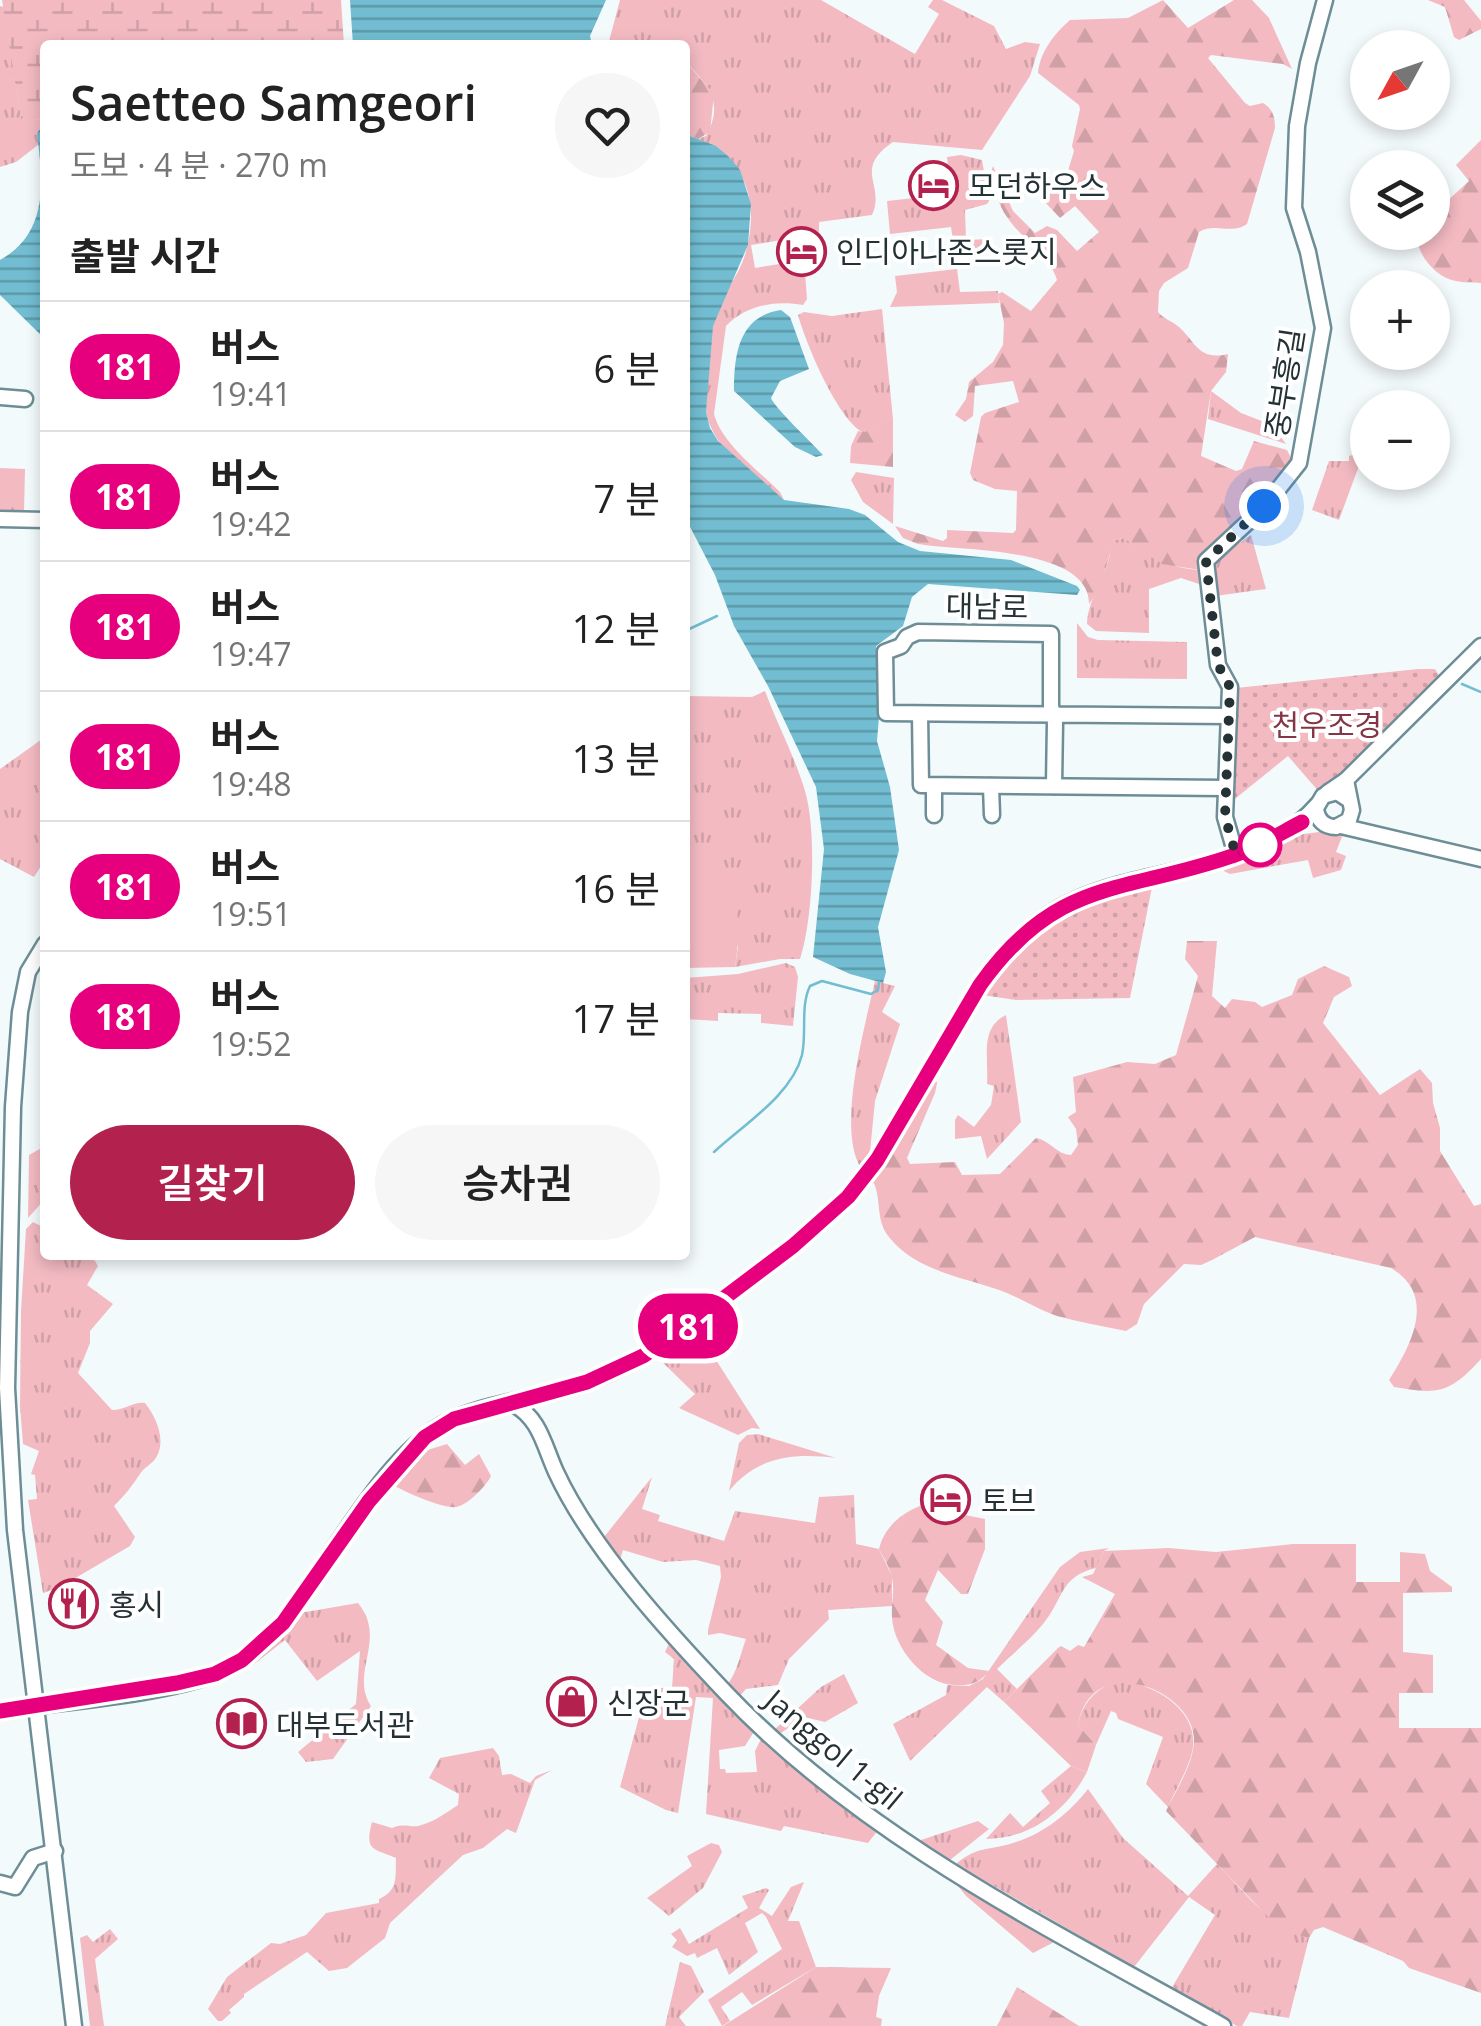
<!DOCTYPE html>
<html lang="ko">
<head>
<meta charset="utf-8">
<style>
	body { margin:0; font-family:"Open Sans","Noto Sans KR",sans-serif; background:#f6f6f6; color:#222; height:100vh; display:flex; flex-direction:column; font-size:38px; white-space:nowrap }
	* { box-sizing:border-box; margin:0 }
	p { font-size:32px; color:#767676 }
	.icon { flex:none; width:55px; height:55px; fill:none; stroke:currentColor; stroke-width:2; stroke-linecap:round; stroke-linejoin:round }
	.map { position:relative; flex:1; overflow:hidden }
	.details { position:absolute; left:40px; top:40px; width:650px; height:1220px; display:flex; flex-direction:column; background:#fff; border-radius:10px; box-shadow:0 5px 15px #0003 }
	.details>* { flex:none }
	.badge { padding:0 20px; border-radius:32px; font-size:35px; line-height:65px }
	.needle { width:65px; rotate:230deg }
	.fabs { position:absolute; left:1350px; top:30px; display:grid; gap:20px }
	.fabs a { display:grid; place-items:center; width:100px; height:100px; border-radius:50%; background:#fff; box-shadow:0 5px 15px #0003; font-size:50px }
	.you { position:absolute; width:50px; height:50px; margin:-25px; border:8px solid #fff; border-radius:50%; background:#1a73e8; box-shadow:0 0 0 15px #1a73e833 }
	.map>.badge { position:absolute; translate:-50% -50%; box-shadow:0 0 0 5px #fff }
	h2 { padding:0 30px; font-size:38px; line-height:90px }
	.round { display:grid; place-items:center; flex:none; width:105px; height:105px; border-radius:52px; background:#f6f6f6 }
	.overview { display:flex; align-items:center; justify-content:space-between; height:170px; padding:0 30px }
	h1 { font-size:48px; font-weight:600; line-height:75px }
	.button { display:flex; gap:20px; margin-top:auto; padding:20px 30px }
	.button a { flex:1; height:115px; border-radius:60px; background:#b3224e; color:#fff; font-size:40px; font-weight:600; line-height:115px; text-align:center }
	.button a+a { background:#f6f6f6; color:#222 }
	ul { padding:0; list-style:none }
	li { display:flex; align-items:center; gap:30px; height:130px; padding:0 30px; border-top:2px solid #e0e0e0 }
	li div { flex:1 }
	li b { display:block; font-size:38px }
	li em { font-style:normal }
	li .badge { min-width:110px; font-weight:700; text-align:center }
	.map>svg:first-child { display:block }
	.grass { fill:url(#grass-tufts) }
	.forest { fill:url(#forest-firs) }
	.wetland { fill:url(#wetland-marsh) }
	.garden { fill:url(#garden-dots) }
	.pitch { fill:#f3bac2 }
	.water { fill:url(#water-rules) }
	.lines { fill:none; stroke-linecap:round; stroke-linejoin:round }
	.stream { stroke:#72bdd1; stroke-width:2.5 }
	.minor-casing { stroke:#6d8e97; stroke-width:19 }
	.minor { stroke:#fff; stroke-width:14 }
	.line-casing { stroke:#fff; stroke-width:22 }
	.line { stroke:#e6007e; stroke-width:15 }
	.walk { stroke:#243135; stroke-width:10; stroke-dasharray:0 18 }
	.stop-dot { fill:#fff; stroke:#e6007e; stroke-width:5 }
	.labels { text-anchor:middle; dominant-baseline:central; stroke-width:8; stroke-linejoin:round; paint-order:stroke }
	.poi-label { font-size:30px; fill:#243135; stroke:#fff; text-anchor:start }
	.street-label { font-size:30px; fill:#243135; stroke:#fff }
	.park-label { font-size:30px; fill:#843546; stroke:#fff }
</style>
</head>
<body>
<div class="map">
<svg width="1481" height="2026" viewBox="0 0 1481 2026">
	<defs>
		<pattern id="grass-tufts" width="24" height="20" patternUnits="userSpaceOnUse" patternTransform="scale(2.5)"><rect width="24" height="20" fill="#f3bac2"/><path d="M3 7l-1-3M5 7V3M7 7l1-3M15 17l-1-3M17 17v-4M19 17l1-3" fill="none" stroke="#d0a0a7"/></pattern>
		<pattern id="forest-firs" width="22" height="20" patternUnits="userSpaceOnUse" patternTransform="scale(2.5)"><rect width="22" height="20" fill="#f3bac2"/><path d="M5 1l3.5 6h-7zM16 11l3.5 6h-7z" fill="#d0a0a7"/></pattern>
		<pattern id="wetland-marsh" width="20" height="14" patternUnits="userSpaceOnUse" patternTransform="scale(2.5)"><rect width="20" height="14" fill="#f3bac2"/><path d="M1 5h8M5 5V1M11 12h8M15 12V8" fill="none" stroke="#d0a0a7"/></pattern>
		<pattern id="garden-dots" width="8" height="8" patternUnits="userSpaceOnUse" patternTransform="scale(2.5)"><rect width="8" height="8" fill="#f3bac2"/><path d="M2 2h.1M6 6h.1" fill="none" stroke="#d0a0a7" stroke-width="1.8" stroke-linecap="round"/></pattern>
		<pattern id="water-rules" width="6" height="5" patternUnits="userSpaceOnUse" patternTransform="scale(2.5)"><rect width="6" height="5" fill="#72bdd1"/><path d="M0 2.5h6" fill="none" stroke="#5d9aaa"/></pattern>
	</defs>
	<rect width="100%" height="100%" fill="#f3fafc"/>
	<!-- grass -->
	<g class="grass">
		<path d="M620,0h201l94,54 24,-40 -11,-7 5,-7h9l52,26 12,23 19,-7 15,2 -10,32 -48,74 -89,-8c-41,28 -7,43 -21,73l-53,7v12l-68,11 4,23 49,-8 3,39 -4,6c-27,-5 -57,0 -77,21l-12,88c8,30 44,56 66,78l4,8c-30,-22 -70,-49 -78,-88 1,-30 1,-65 8,-94 6,-22 24,-40 31,-63 15,-51 3,-94 -47,-116l8,-3c19,-35 2,-50 -21,-75v-16h-77z"/>
		<polygon points="0,6 4,7 21,118 45,120 45,129 39,130 38,145 16,162 0,167"/>
		<polygon points="961,155 982,160 989,201 987,204 965,210 966,240 991,239 992,245 955,252 951,227 890,234 887,201 951,194 947,157"/>
		<polygon points="957,269 960,292 998,291 999,303 890,307 897,292 895,276"/>
		<path d="M882,309l11,110 -28,14c-26,-9 -60,-92 -67,-118l6,-3 28,4z"/>
		<polygon points="1211,391 1241,413 1272,425 1286,444 1208,419"/>
		<polygon points="1364,452 1339,520 1312,510 1329,461 1349,461 1349,456"/>
		<polygon points="0,468 25,469 24,514 0,513"/>
		<polygon points="856,472 894,478 893,524 863,502 851,480"/>
		<polygon points="1251,535 1266,589 1215,596 1213,562"/>
		<path d="M1124,538c27,17 42,30 76,32l2,15 -21,-7 -32,11v44l-53,-2 -9,-7c1,-28 22,-49 24,-78l3,-6z"/>
		<polygon points="1077,623 1088,637 1098,640 1187,642 1187,679 1077,678"/>
		<path d="M765,691c12,33 30,66 40,100 12,40 8,129 -5,168h-20l-45,8 3,-20 -53,-108v-143l67,1z"/>
		<polygon points="45,737 45,860 34,877 0,859 0,769"/>
		<polygon points="1327,831 1343,834 1336,852 1346,856 1341,870 1313,878 1308,860 1230,874 1224,871 1223,866 1296,835"/>
		<polygon points="786,963 795,967 798,977 793,1026 761,1023 761,1014 718,1013 718,1021 685,1019 685,978 738,974"/>
		<path d="M875,981l20,5 -13,26 18,12 -25,77 -6,61 -8,6c-25,-39 4,-142 14,-187z"/>
		<path d="M1006,1015l15,107 -34,37 -6,-23 -26,3v-19l3,-5 16,12 17,-22 3,-19 -7,-2c2,-26 -8,-56 19,-69z"/>
		<polygon points="45,1146 45,1199 28,1218 29,1155"/>
		<path d="M33,1222l12,6v27h38l12,6 3,5 -11,19 26,19 -23,27v12l-12,30 34,37c13,0 22,-9 33,-7 11,14 21,36 12,53 -4,8 -13,11 -17,18 -8,12 -15,21 -26,32l21,31 -5,9 -70,41 -17,6 -15,-93 9,-1 -2,-24 -4,-1 8,-23 -16,-7 -3,-38 1,-95 5,-82z"/>
		<polygon points="695,1327 760,1429 752,1428 738,1435 679,1408 695,1394 654,1354"/>
		<path d="M758,1434l78,24c-42,-5 -79,-2 -107,33l10,-48 8,-8z"/>
		<path d="M652,1477l-10,32 18,6 -2,6 66,20 11,-30 80,12 4,-26 35,-2 2,49 23,5 13,27v30l-64,4 1,9 -40,40 -11,26 -32,4 -8,9 -12,-12c11,-12 14,-31 20,-47l-26,-6 -12,2v-5l13,-53 -1,-11 -24,-6 -33,2 -40,-12 -3,10 -16,-23z"/>
		<path d="M1109,1548l-5,3 -8,17c-37,9 -32,31 -53,56 -13,16 -31,30 -46,45l20,20 -13,13 -17,-15 -77,74 -17,-37 53,-29 1,-10 22,1 14,-7 77,-112 20,-15z"/>
		<path d="M358,1603c30,37 -9,69 13,103l-38,53 -27,3 -8,-10 58,-48 4,-53 -43,30 -32,-41 -32,25 2,-3 45,-49z"/>
		<polygon points="671,1639 717,1693 755,1730 745,1746 719,1750 720,1769 725,1769 726,1773 757,1772 755,1751 762,1737 878,1830 868,1843 784,1826 781,1831 706,1814 713,1698 696,1697 678,1813 666,1810 620,1787 647,1688 672,1688 674,1659 665,1652"/>
		<polygon points="844,1674 858,1703 825,1722 804,1717 778,1735 773,1731 821,1687"/>
		<path d="M1116,1681c34,0 82,27 77,66 -3,20 -17,41 -25,60l-22,-23 17,-47 -45,-18 -2,-6 -5,-2 -15,34 -18,-20c4,-22 18,-36 38,-44z"/>
		<path d="M493,1748l6,8 3,19 9,-1 19,9 6,-7 16,-6 -17,10 -19,53 -9,-4 -24,19 -20,7 -73,68 -5,15 -38,30 -18,3 -22,-19 -63,42v3l-15,13 2,3 -9,8h-4l-10,-12 19,-32 44,-34 9,1 26,-9 20,-22 53,-10v-4c20,-9 16,-22 17,-41 -22,-10 -32,-6 -24,-36l20,6c11,-5 15,-1 26,-2 14,-3 28,-13 40,-21l1,-11 -30,-16 11,-20z"/>
		<path d="M1071,1766l16,6c-20,38 -56,67 -101,67l24,-26 13,14 27,-24 -9,-12z"/>
		<path d="M1088,1789l35,49 65,58 29,-32c28,28 52,63 92,74l-20,80 -39,-6 -8,14h-5l-66,-37 44,-74 -26,-18 -55,70 -178,-103c22,-19 35,-13 60,-22 29,-9 54,-30 72,-53z"/>
		<polygon points="978,1821 989,1829 950,1860 918,1841"/>
		<polygon points="711,1843 719,1845 722,1852 703,1888 669,1916 647,1898 692,1866 687,1856"/>
		<polygon points="949,1875 1060,1939 1033,1953 966,1896"/>
		<polygon points="804,1882 788,1921 799,1921 816,1967 752,2005 742,1992 721,2007 730,2021 722,2026 708,2000 782,1949 766,1917 762,1913 745,1923 758,1952 729,1975 717,1948 697,1958 695,1953 687,1956 672,1947 677,1940 671,1934 680,1928 689,1944 748,1908 742,1896 766,1888 769,1890 759,1908 772,1916 791,1887"/>
		<polygon points="110,1929 118,1939 95,1959 104,2026 90,2026 80,1938 87,1935 93,1942"/>
		<polygon points="680,1962 691,1966 704,1992 679,2017 686,2026 665,2026"/>
	</g>
	<!-- forest -->
	<g class="forest">
		<path d="M1163,0l25,28 46,-28h18l17,18 23,51 -9,-5 -72,-9 -3,3 37,45 5,3 13,-3c10,6 12,14 12,25l-28,96c-15,11 -33,-2 -48,8l-11,36 -24,15 -5,8 -1,21c6,7 14,9 21,15 17,15 19,34 49,27l-2,18 -15,19 -10,65 35,15 6,-2 12,-28 33,9 7,14 -94,106 -38,-6 -38,-26 -10,2 -14,48 -11,16c1,-58 -133,-53 -171,-60l-15,-6 -8,-12 48,15 4,-3v-8l66,3 3,-3 1,-39 -22,-2 -22,-9 -3,-7 11,-56 4,-4 34,-11 -6,-21 -38,5 -2,30 -8,6 -10,-7 11,-16 3,-17 24,-20 10,-17 1,-22 -6,-29 4,-2 29,19 26,-31c-8,-27 -35,-40 -50,-63 -9,-12 -13,-30 -16,-45l2,-6 20,45 22,22 12,-7 10,4 20,21 22,-19 -24,-26 -15,12 -18,-19 -13,-27 35,12 10,-33 -2,-5 8,-37 -1,-4 -41,-32c2,-21 16,-39 32,-53l58,-2z"/>
		<polygon points="1428,0 1464,0 1481,21 1481,29 1459,40 1454,37 1445,7"/>
		<polygon points="685,61 714,94 710,132 698,139 685,134"/>
		<path d="M1481,140v143c-8,-1 -17,0 -25,-2 -21,-3 -41,-29 -39,-48l15,-1 1,-18 36,-33 -13,-16z"/>
		<polygon points="893,419 893,467 850,463 851,446 858,431 865,432"/>
		<path d="M1187,941h30l-5,55 13,12 7,-9 23,3 7,5 30,-12 6,-16 26,-13 25,11 3,9 -18,11 -11,26 57,72 40,-26 12,14 1,20 7,25v23l34,55 7,-2v155c-31,34 -42,36 -87,28l-5,-7c23,-36 48,-85 2,-112l-136,-31 -43,23 -11,5 -17,-1 -40,40 -7,20 -11,7c-23,-5 -47,-9 -69,-15 -18,-6 -33,-16 -50,-23 -40,-16 -90,-20 -118,-56 -15,-18 -6,-42 -18,-59l62,-105 4,10 -2,10 -28,65 3,6 45,-2 7,13 38,-1 36,-36c13,2 22,17 35,17l7,-10 -2,-16 -8,-12 8,-5 -3,-35 54,-15 28,2 21,-9 22,-79 -13,-17z"/>
		<path d="M447,1444l18,21 14,-11 12,22c-4,9 -24,30 -35,31 -12,2 -51,-15 -61,-21l-1,-6 27,-28z"/>
		<path d="M920,1506l65,13v30l-17,45h-7l-23,-24 -13,30 18,22 -7,23 32,23 21,3c-9,12 -19,15 -34,14 -31,0 -62,-38 -63,-68 -1,-14 3,-26 0,-39 -2,-10 -8,-20 -13,-29 5,-21 21,-35 41,-43z"/>
		<path d="M1293,1544h63v38h44v-30l25,2 5,17 22,16v5l-49,1v59l30,3v38h-34v35h82v265l-72,-25 -6,-7 -80,-34 -9,3 -5,8 -19,-5 -16,-10 -108,-112c10,-21 29,-49 28,-73 -3,-51 -104,-87 -116,-13l18,20 -9,27 -16,-6 -67,-64 54,-54 3,-2 9,5 8,-6 6,2 31,-53 -33,-17 11,-3 11,-23 65,-3 47,4z"/>
		<polygon points="816,1967 891,1968 879,1996 876,2017 882,2019 881,2026 723,2026"/>
		<polygon points="1017,1987 1079,2026 997,2026"/>
	</g>
	<!-- wetland -->
	<polygon class="wetland" points="2,0 341,0 344,45 45,45 45,120 21,119"/>
	<!-- garden -->
	<g class="garden">
		<polygon points="1418,669 1435,669 1440,677 1320,793 1288,756 1231,802 1236,688"/>
		<path d="M1153,882l-23,116 -114,2 -34,-5c22,-40 58,-77 102,-95 21,-9 46,-12 69,-18z"/>
	</g>
	<!-- pitch -->
	<path class="pitch" d="M685,838c54,23 58,78 50,129l-50,1z"/>
	<!-- water -->
	<g class="water">
		<polygon points="350,0 606,0 590,36 592,45 353,45"/>
		<path d="M45,129v210l-45,-44v-35c49,-27 43,-78 37,-126l2,-4z"/>
		<polygon points="685,134 716,146 729,157 740,170 751,204 748,245 713,326 706,412 710,428 718,441 784,500 849,509 865,515 898,542 920,551 1011,560 1077,586 1080,590 1077,595 928,584 912,597 903,626 876,646 880,705 877,741 890,787 899,850 878,927 886,972 883,983 850,974 813,957 824,849 816,787 768,686 734,626 715,575 687,521"/>
		<path d="M781,310l9,7 19,52 -29,12 -9,17c3,9 41,45 52,57l-7,2 -21,-10 -61,-56c0,-35 4,-75 47,-81z"/>
	</g>
	<g class="lines">
		<!-- stream -->
		<g class="stream">
			<polyline points="685,631 717,616"/>
			<polyline points="1462,684 1481,692"/>
			<polyline points="41,1145 45,1143"/>
			<path d="M714,1152c29,-27 78,-57 88,-97 5,-23 -2,-48 8,-69l12,-5 49,13 7,-4 1,-8"/>
		</g>
		<defs>
			<g id="minor">
				<polyline points="0,397 25,399"/>
				<polyline points="0,519 45,520"/>
				<polyline points="920,714 921,785 1226,788"/>
				<path d="M1346,780l6,30 -3,10 -13,7c-12,0 -19,-7 -20,-19l7,-12 14,-4 12,8"/>
				<polyline points="934,786 934,815"/>
				<polyline points="991,786 992,815"/>
				<path d="M1054,786l1,-64 -4,-16v-72l-133,-2 -11,5 -6,9 -16,6 1,61c114,1 229,2 343,3"/>
				<polyline points="1327,793 1346,780 1481,646"/>
				<polyline points="1341,826 1481,859"/>
				<polyline points="1236,855 1225,817 1230,687 1218,665 1206,561 1264,507 1299,463 1323,328 1308,252 1294,208 1297,126 1308,63 1325,0"/>
				<polyline points="45,944 28,972 20,1012 13,1107 7,1388 15,1530 74,2026"/>
				<path d="M513,1404c27,14 31,42 43,68 35,76 113,161 171,222 137,144 325,236 496,332"/>
				<path d="M0,1711c63,-10 175,-16 229,-43 40,-21 63,-58 87,-93 34,-49 70,-111 119,-146 37,-26 106,-30 151,-46 61,-23 114,-65 165,-105 46,-35 94,-70 126,-118l110,-185c24,-30 50,-58 86,-74 78,-37 185,-27 245,-97"/>
				<polyline points="0,1883 15,1887 33,1858 55,1851"/>
			</g>
		</defs>
		<!-- minor casing -->
		<use href="#minor" class="minor-casing"/>
		<!-- minor -->
		<use href="#minor" class="minor"/>
	</g>
	<g class="lines">
		<defs>
			<path id="line" d="M0,1711l177,-28 38,-9 27,-14 41,-37 86,-122 56,-64 29,-18 133,-37 56,-26 44,-30 106,-80 55,-49 29,-37 103,-175c77,-108 142,-91 252,-129 25,-8 47,-22 70,-34"/>
		</defs>
		<!-- line casing -->
		<use href="#line" class="line-casing"/>
		<!-- line -->
		<use href="#line" class="line"/>
		<!-- walk -->
		<polyline class="walk" points="1260,845 1236,855 1225,817 1230,687 1218,665 1206,561 1264,506"/>
	</g>
	<!-- icons -->
	<defs>
		<symbol id="hotel-ring" viewBox="-11 -11 22 22"><circle r="9.5" fill="#fff" stroke="#b3224e" stroke-width="1.5"/><path d="M-6-4.5h1.5V1H6V5H4.5V3h-9V5H-6ZM-4 0a1.8 1.8 0 1 1 3.6 0ZM.5 0V-2.5h3Q6-2.5 6 0Z" fill="#b3224e"/></symbol>
		<symbol id="restaurant-ring" viewBox="-11 -11 22 22"><circle r="9.5" fill="#fff" stroke="#b3224e" stroke-width="1.5"/><path d="M-5-6h1v4h1v-4h1v4h1v-4h1v5L-1.5 .5V6h-2V.5L-5-1ZM5-6V6H3V1.5H1.5Q1.5-4 5-6Z" fill="#b3224e"/></symbol>
		<symbol id="shop-ring" viewBox="-11 -11 22 22"><circle r="9.5" fill="#fff" stroke="#b3224e" stroke-width="1.5"/><path d="M-5-2.5h2.3a2.7 3.5 0 0 1 5.4 0H5L5.5 6h-11ZM-1.5-2.5h3a1.5 2.3 0 0 0-3 0Z" fill="#b3224e"/></symbol>
		<symbol id="library-ring" viewBox="-11 -11 22 22"><circle r="9.5" fill="#fff" stroke="#b3224e" stroke-width="1.5"/><path d="M-6-4Q-3-5.5-.7-3.5V5Q-3 3-6 4ZM6-4Q3-5.5 .7-3.5V5Q3 3 6 4Z" fill="#b3224e"/></symbol>
	</defs>
	<g fill-rule="evenodd">
		<use href="#hotel-ring" x="906" y="158" width="55" height="55"/>
		<use href="#hotel-ring" x="774" y="224" width="55" height="55"/>
		<use href="#hotel-ring" x="918" y="1472" width="55" height="55"/>
		<use href="#restaurant-ring" x="46" y="1576" width="55" height="55"/>
		<use href="#shop-ring" x="544" y="1674" width="55" height="55"/>
		<use href="#library-ring" x="214" y="1696" width="55" height="55"/>
	</g>
	<!-- markers -->
	<circle class="stop-dot" cx="1260" cy="845" r="20"/>
	<g class="labels">
		<!-- poi labels -->
		<g class="poi-label">
			<text x="968" y="185">모던하우스</text>
			<text x="836" y="251">인디아나존스롯지</text>
			<text x="981" y="1500">토브</text>
			<text x="109" y="1604">홍시</text>
			<text x="607" y="1702">신장군</text>
			<text x="276" y="1724">대부도서관</text>
		</g>
		<!-- street labels -->
		<g class="street-label">
			<text transform="translate(1284 383) rotate(-81)">중부흥길</text>
			<text transform="translate(987 606) rotate(1)">대남로</text>
			<text transform="translate(834 1749) rotate(40)">Janggol 1-gil</text>
		</g>
		<!-- park labels -->
		<g class="park-label">
			<text x="1327" y="724">천우조경</text>
		</g>
	</g>
</svg>
<div class="fabs">
<a><svg class="needle" viewBox="-14 -14 28 28"><path d="M0-13l5 13h-10z" fill="#e53935"/><path d="M0 13l5-13h-10z" fill="#767676"/></svg></a>
<a><svg class="icon" aria-label="layers" viewBox="0 0 24 24"><path d="M12 4l9 5-9 5-9-5zM3 14l9 5 9-5"/></svg></a>
<a>+</a>
<a>−</a>
</div>
<div class="you" style="left:1264px;top:506px"></div>
<b class="badge" style="left:688px;top:1326px;background:#e6007e;color:#fff">181</b>
<section class="details">
<div class="overview"><div><h1>Saetteo Samgeori</h1><p>도보 · 4 분 · 270 m</p></div><a class="round"><svg class="icon" aria-label="heart" viewBox="0 0 24 24"><path d="M12 20l-8-8c-3-5 5-10 8-4 3-6 11-1 8 4z"/></svg></a></div>
<h2>출발 시간</h2>
<ul>
<li><span class="badge" style="background:#e6007e;color:#fff">181</span><div><b>버스</b><p>19:41</p></div><em>6 분</em></li>
<li><span class="badge" style="background:#e6007e;color:#fff">181</span><div><b>버스</b><p>19:42</p></div><em>7 분</em></li>
<li><span class="badge" style="background:#e6007e;color:#fff">181</span><div><b>버스</b><p>19:47</p></div><em>12 분</em></li>
<li><span class="badge" style="background:#e6007e;color:#fff">181</span><div><b>버스</b><p>19:48</p></div><em>13 분</em></li>
<li><span class="badge" style="background:#e6007e;color:#fff">181</span><div><b>버스</b><p>19:51</p></div><em>16 분</em></li>
<li><span class="badge" style="background:#e6007e;color:#fff">181</span><div><b>버스</b><p>19:52</p></div><em>17 분</em></li>
</ul>
<div class="button"><a>길찾기</a><a>승차권</a></div>
</section>
</div>
</body>
</html>
